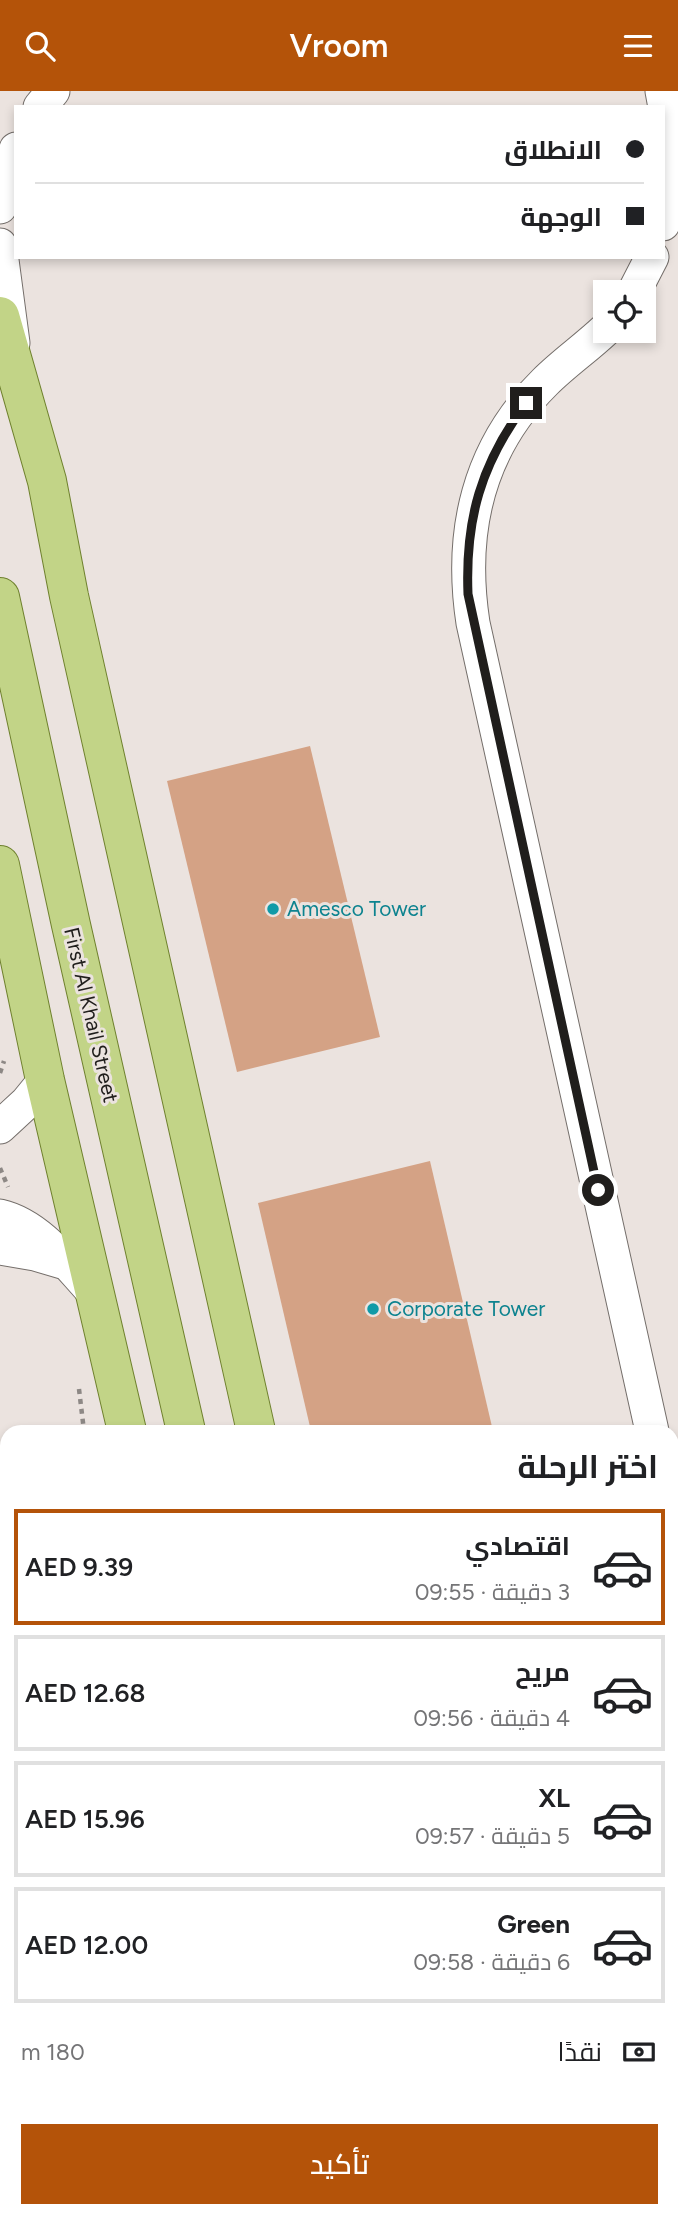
<!DOCTYPE html>
<html lang="ar">
<meta charset="utf-8">
<style>
:root{--surface:#fff;--page:#f2f2f2;--text:#202124;--muted:#757577;--line:#e0e0e0;--accent:#b45309}
body{margin:0;font-family:Figtree,Cairo,sans-serif;background:var(--page);color:var(--text);direction:rtl;height:100vh;display:flex;flex-direction:column;font-size:26px;white-space:nowrap}
*{box-sizing:border-box;margin:0}
p{font-size:23px;color:var(--muted)}
.icon{flex:none;width:38px;height:38px;fill:none;stroke:currentColor;stroke-width:2;stroke-linecap:round;stroke-linejoin:round}
.map{position:relative;flex:1;overflow:hidden;direction:ltr}
.sheet{position:absolute;left:0px;top:1334px;width:679px;height:793px;display:flex;flex-direction:column;background:var(--surface);border-radius:21px 21px 0 0;box-shadow:0 4px 10px #0003;direction:rtl}
.sheet>*{flex:none}
.hud{position:absolute;left:14px;top:14px;width:651px;height:154px;border-radius:0px;box-shadow:0 4px 10px #0003;direction:rtl;display:grid;align-content:center;height:154px;padding:0 21px;background:var(--surface)}
.buttons{position:absolute;left:593px;top:189px;display:grid;gap:14px}
.buttons a{display:grid;place-items:center;width:63px;height:63px;border-radius:0px;background:var(--surface);box-shadow:0 4px 10px #0003;font-size:35px}
.end{position:absolute;width:32px;height:32px;margin:-16px;border:9px solid #201e1c;background:#fff;box-shadow:0 0 0 4px #fff}
.from{border-radius:50%}
.hud b{display:flex;align-items:center;gap:24px;height:66px;font-size:26px}
.hud b+b{border-top:2px solid var(--line)}
.hud i{width:18px;height:18px;background:var(--text)}
ul{padding:0;list-style:none}
li{display:flex;align-items:center;gap:21px;height:116px;margin:0 14px 10px;padding:0 7px;border:4px solid var(--line);border-radius:0px}
li div{flex:1}
li b{display:block;font-size:26px}
li em{font-style:normal;font-weight:600}
li.on{border-color:var(--accent)}
li>.icon{width:63px;height:63px;stroke-width:1.5}
h2{padding:0 21px;font-size:32px;line-height:84px}
.pay{display:flex;align-items:center;gap:18px;height:77px;padding:0 21px;font-size:26px}
.pay p{margin-inline-start:auto}
.action{display:flex;gap:14px;margin-top:auto;padding:14px 21px}
.action a{flex:1;height:80px;border-radius:0px;background:var(--accent);color:#fff;font-size:28px;font-weight:600;line-height:80px;text-align:center}
header{display:flex;justify-content:space-between;align-items:center;height:91px;padding:0 21px;background:var(--accent);color:#fff;font-size:32px;font-weight:600}
.map>svg:first-child{display:block}
.building{fill:#d4a285}
.lines{fill:none;stroke-linecap:round;stroke-linejoin:round}
.minor-casing{stroke:#746e6a;stroke-width:35}
.major-casing{stroke:#6f812e;stroke-width:40}
.path{stroke:#8d8885;stroke-width:4.5;stroke-dasharray:5 5;stroke-linecap:butt}
.minor{stroke:#fff;stroke-width:33}
.major{stroke:#c2d487;stroke-width:38}
.route{stroke:#201e1c;stroke-width:9}
.culture-dot{fill:#0f9aa8;stroke:#ebe3df;stroke-width:2.5}
.labels{text-anchor:middle;stroke-width:6;stroke-linejoin:round;paint-order:stroke}
.culture-label{font-size:21px;fill:#0d838f;stroke:#ebe3df;text-anchor:start}
.street-label{font-size:21px;fill:#201e1c;stroke:#ebe3df}
</style>
<header><svg class="icon" aria-label="menu" viewBox="0 0 24 24"><path d="M4 6h16M4 12h16M4 18h16"/></svg>Vroom<svg class="icon" aria-label="search" viewBox="0 0 24 24"><circle cx="10" cy="10" r="6"/><path d="M15 15l6 6"/></svg></header>
<div class="map">
<svg width="678" height="2125" viewBox="0 0 678 2125">
<rect width="100%" height="100%" fill="#ebe3df"/>
<g class="building">
<polygon points="310,655 380,946 237,981 167,690"/>
<polygon points="430,1070 493,1340 311,1340 258,1112"/>
</g>
<g class="lines">
<g class="minor-casing">
<g id="minor">
<path d="M662,0C671,45 675,88 663,133"/>
<polyline points="40,16 53,0"/>
<polyline points="0,116 2,98 16,58"/>
<polyline points="0,154 13,252"/>
<polyline points="634,201 652,166"/>
<path d="M606,238C586,257 564,272 545,291C478,357 459,441 473,532L652,1340"/>
<polyline points="0,1036 27,1011 45,989"/>
<path d="M0,1125C39,1134 68,1174 94,1202"/>
<polyline points="0,1157 35,1163 62,1171"/>
<polyline points="672,1432 678,1459"/>
<polyline points="0,1717 7,1716"/>
<polyline points="0,1751 7,1750"/>
<polyline points="0,1783 7,1781"/>
<polyline points="0,1820 7,1818"/>
<polyline points="125,2119 126,2125"/>
<polyline points="252,2119 254,2125"/>
<polyline points="3,2125 10,2119"/>
</g>
</g>
<g class="major-casing">
<g id="major">
<polyline points="0,225 47,390 69,505 256,1340"/>
<polyline points="0,506 71,834 186,1340"/>
<polyline points="0,774 45,989 127,1340"/>
<polyline points="672,2084 678,2086"/>
<polyline points="308,2119 310,2125"/>
<polyline points="582,2119 594,2125"/>
</g>
</g>
<g class="path">
<polyline points="0,982 4,970"/>
<polyline points="0,1077 8,1096"/>
<polyline points="79,1298 84,1340"/>
<polyline points="0,1443 7,1469"/>
</g>
<use href="#minor" class="minor"/>
<use href="#major" class="major"/>
</g>
<g class="lines">
<path class="route" d="M526,312C481,373 465,428 468,503L598,1099"/>
</g>
<g class="culture-dot">
<circle cx="273" cy="818" r="7"/>
<circle cx="373" cy="1218" r="7"/>
</g>
<g class="labels">
<g class="culture-label">
<text x="287" y="825">Amesco Tower</text>
<text x="387" y="1225">Corporate Tower</text>
</g>
<g class="street-label">
<text transform="translate(91 924) rotate(77)" y="7">First Al Khail Street</text>
</g>
</g>
</svg>
<div class="buttons">
<a><svg class="icon" aria-label="locate" viewBox="0 0 24 24"><circle cx="12" cy="12" r="6"/><path d="M12 2v4M12 18v4M2 12h4M18 12h4"/></svg></a>
</div>
<i class="end from" style="left:598px;top:1099px"></i>
<i class="end" style="left:526px;top:312px"></i>
<div class="hud">
<b><i class="from"></i>الانطلاق</b>
<b><i></i>الوجهة</b>
</div>
<section class="sheet">
<h2>اختر الرحلة</h2>
<ul>
<li class="on"><svg class="icon" aria-label="car" viewBox="0 0 24 24"><path d="M5 17H2v-5l4-1 3-4h7l3 4 3 1v5h-3M9 17h6M6 11h13"/><circle cx="7" cy="17" r="2"/><circle cx="17" cy="17" r="2"/></svg><div><b>اقتصادي</b><p>3 دقيقة · 09:55</p></div><em>AED 9.39</em></li>
<li><svg class="icon" aria-label="car" viewBox="0 0 24 24"><path d="M5 17H2v-5l4-1 3-4h7l3 4 3 1v5h-3M9 17h6M6 11h13"/><circle cx="7" cy="17" r="2"/><circle cx="17" cy="17" r="2"/></svg><div><b>مريح</b><p>4 دقيقة · 09:56</p></div><em>AED 12.68</em></li>
<li><svg class="icon" aria-label="car" viewBox="0 0 24 24"><path d="M5 17H2v-5l4-1 3-4h7l3 4 3 1v5h-3M9 17h6M6 11h13"/><circle cx="7" cy="17" r="2"/><circle cx="17" cy="17" r="2"/></svg><div><b>XL</b><p>5 دقيقة · 09:57</p></div><em>AED 15.96</em></li>
<li><svg class="icon" aria-label="car" viewBox="0 0 24 24"><path d="M5 17H2v-5l4-1 3-4h7l3 4 3 1v5h-3M9 17h6M6 11h13"/><circle cx="7" cy="17" r="2"/><circle cx="17" cy="17" r="2"/></svg><div><b>Green</b><p>6 دقيقة · 09:58</p></div><em>AED 12.00</em></li>
</ul>
<div class="pay"><svg class="icon" aria-label="cash" viewBox="0 0 24 24"><path d="M3 7h18v10H3z"/><circle cx="12" cy="12" r="2"/></svg>نقدًا<p>180 m</p></div>
<div class="action"><a>تأكيد</a></div>
</section>
</div>
